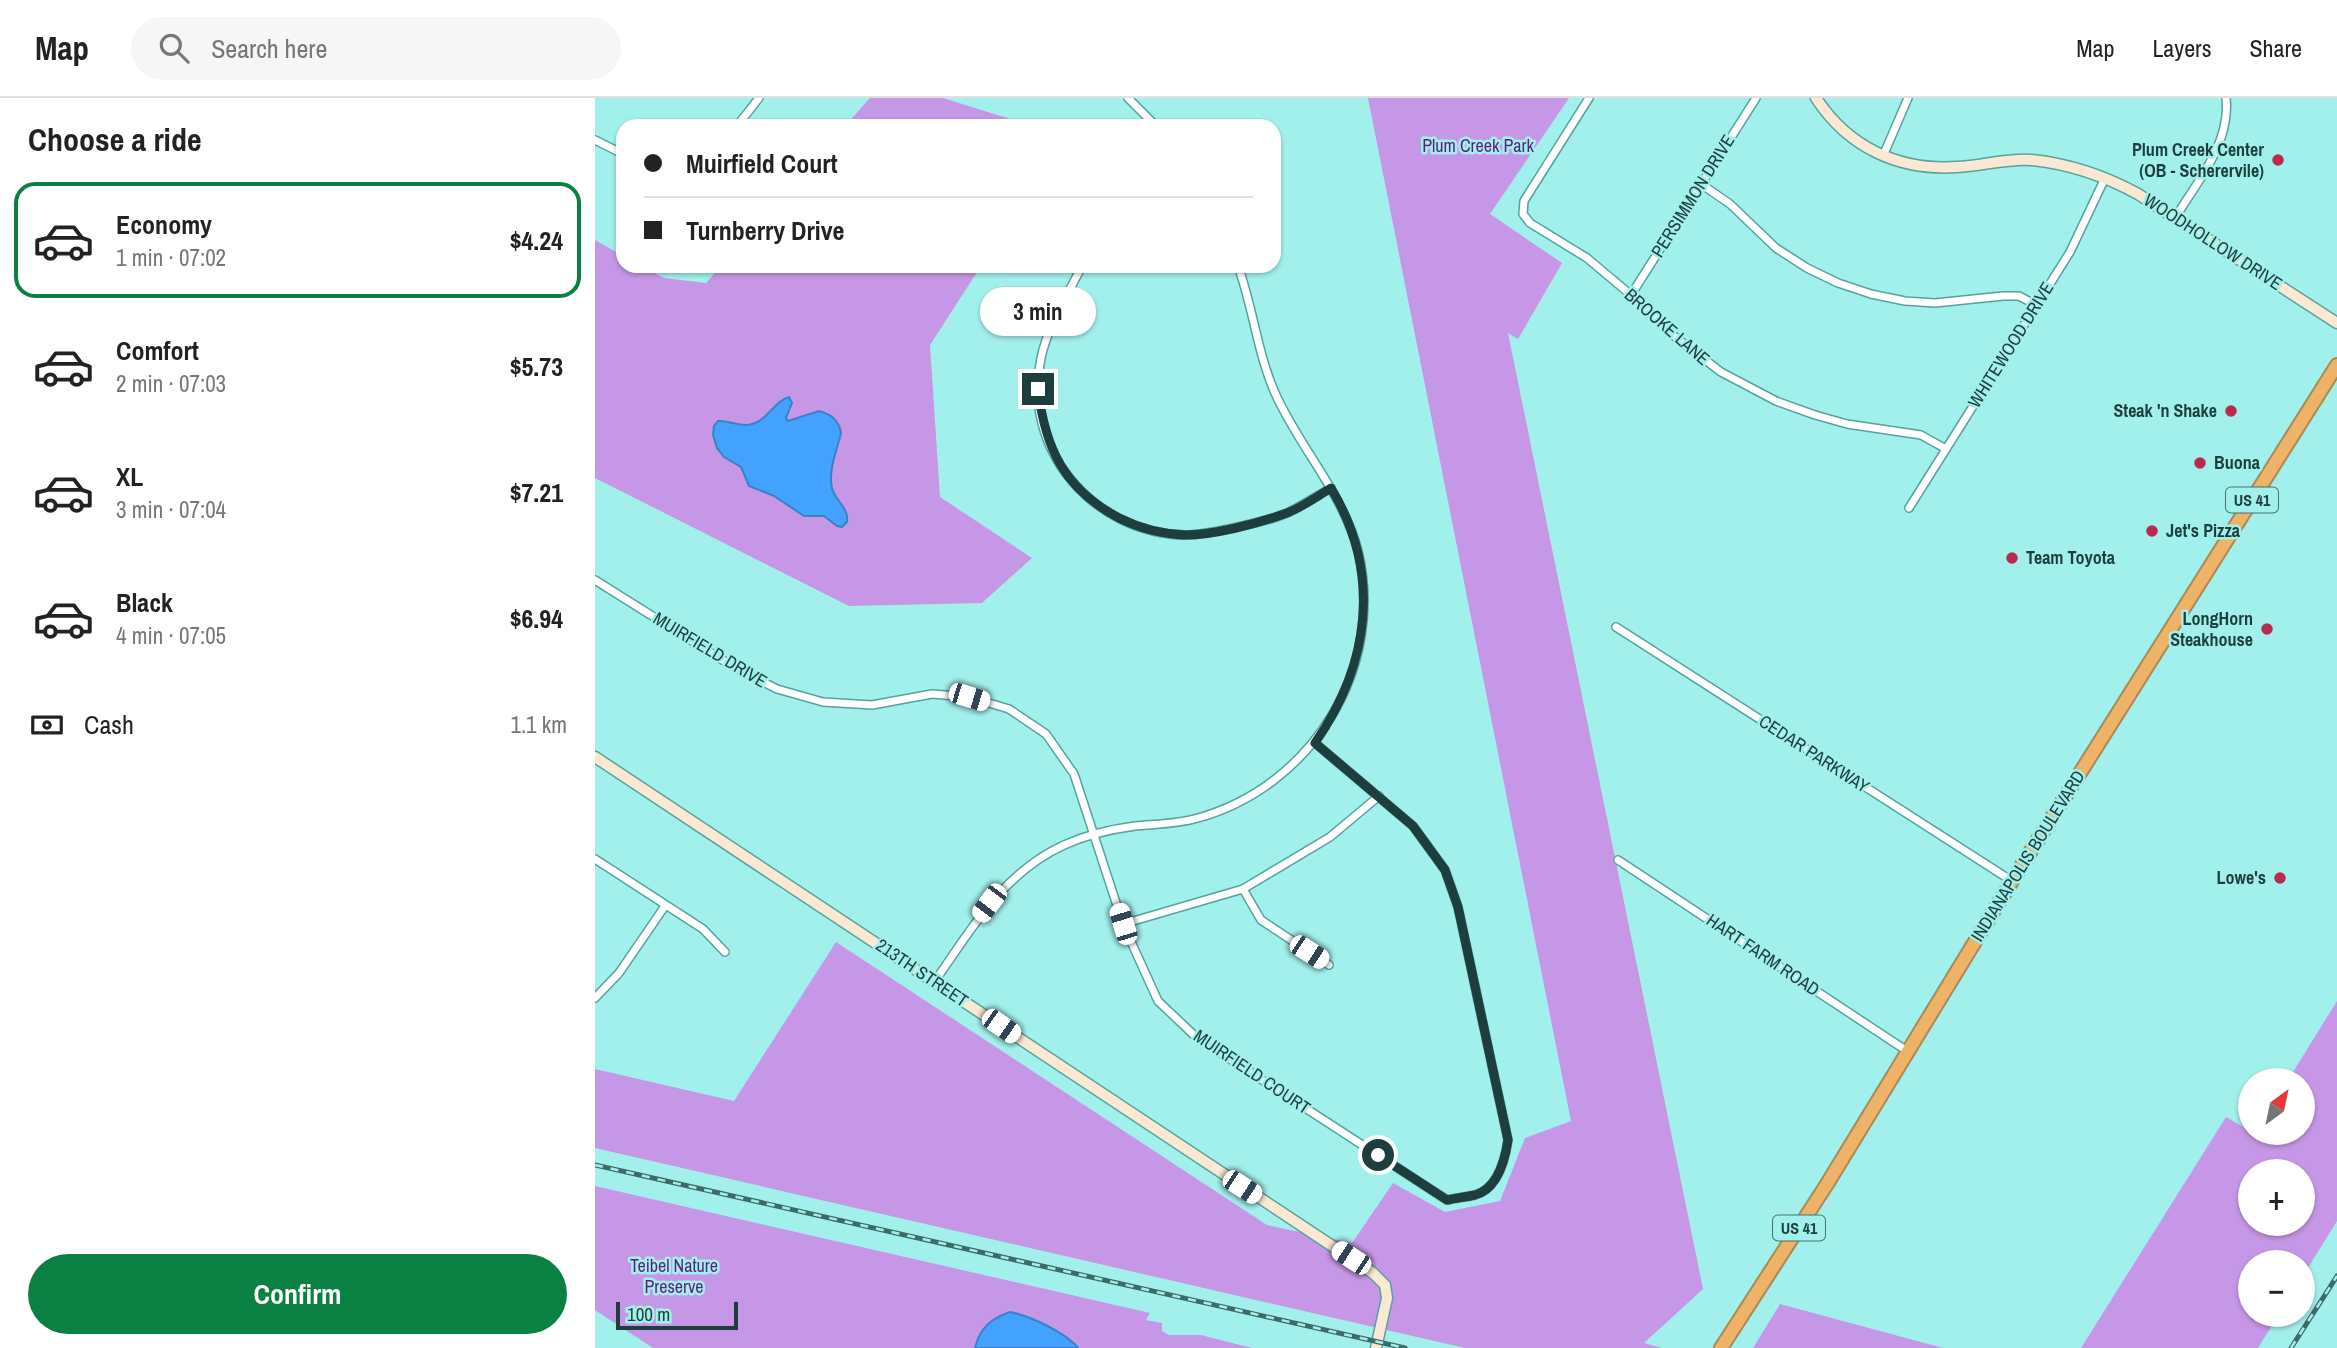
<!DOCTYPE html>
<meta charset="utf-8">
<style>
:root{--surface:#fff;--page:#f6f6f6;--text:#222;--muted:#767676;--line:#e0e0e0;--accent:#0b8043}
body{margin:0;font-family:"Archivo Narrow",sans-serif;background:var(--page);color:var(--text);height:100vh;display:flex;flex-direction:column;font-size:26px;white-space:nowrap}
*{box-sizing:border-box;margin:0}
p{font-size:23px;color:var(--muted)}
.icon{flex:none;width:38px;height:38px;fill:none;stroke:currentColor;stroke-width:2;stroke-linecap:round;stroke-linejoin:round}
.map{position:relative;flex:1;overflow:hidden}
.sheet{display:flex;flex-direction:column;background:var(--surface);width:595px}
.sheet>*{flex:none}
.guide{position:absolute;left:21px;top:21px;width:665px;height:154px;border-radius:21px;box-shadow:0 2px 5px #0004;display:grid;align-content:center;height:154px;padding:0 28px;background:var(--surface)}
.needle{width:46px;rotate:33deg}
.tools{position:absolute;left:1643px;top:970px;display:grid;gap:14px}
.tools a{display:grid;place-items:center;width:77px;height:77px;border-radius:50%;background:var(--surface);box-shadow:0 2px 5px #0004;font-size:35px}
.scale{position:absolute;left:21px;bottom:18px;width:122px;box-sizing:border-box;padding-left:7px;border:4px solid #1d3e3c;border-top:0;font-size:19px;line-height:24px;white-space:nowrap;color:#1d3e3c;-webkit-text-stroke:5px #a2f0ec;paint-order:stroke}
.end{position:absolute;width:32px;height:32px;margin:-16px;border:9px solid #1d3e3c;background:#fff;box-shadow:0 0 0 4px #fff}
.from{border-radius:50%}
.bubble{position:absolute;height:49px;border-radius:24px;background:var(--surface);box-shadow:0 2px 5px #0004;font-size:23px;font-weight:800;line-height:49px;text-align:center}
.car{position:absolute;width:21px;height:42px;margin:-21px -10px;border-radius:9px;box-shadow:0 0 5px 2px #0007;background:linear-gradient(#fff 24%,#345 0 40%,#fff 0 76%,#345 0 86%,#fff 0)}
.guide b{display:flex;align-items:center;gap:24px;height:66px;font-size:26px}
.guide b+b{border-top:2px solid var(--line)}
.guide i{width:18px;height:18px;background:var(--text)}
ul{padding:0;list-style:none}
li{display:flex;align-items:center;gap:21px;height:116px;margin:0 14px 10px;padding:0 14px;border:4px solid transparent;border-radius:21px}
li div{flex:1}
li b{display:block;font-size:26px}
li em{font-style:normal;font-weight:800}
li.current{border-color:var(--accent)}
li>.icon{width:63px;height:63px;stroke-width:1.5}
h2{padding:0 28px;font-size:32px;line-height:84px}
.pay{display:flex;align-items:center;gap:18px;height:77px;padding:0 28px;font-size:26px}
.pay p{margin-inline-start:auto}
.button{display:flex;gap:14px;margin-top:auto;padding:14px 28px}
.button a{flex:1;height:80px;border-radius:42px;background:var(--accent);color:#fff;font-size:28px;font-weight:800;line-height:80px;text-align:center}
header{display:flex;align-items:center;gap:42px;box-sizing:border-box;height:98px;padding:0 35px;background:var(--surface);border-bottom:2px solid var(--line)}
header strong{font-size:33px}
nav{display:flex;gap:38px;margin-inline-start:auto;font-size:24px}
.search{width:490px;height:63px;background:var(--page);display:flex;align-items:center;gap:18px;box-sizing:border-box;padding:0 24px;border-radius:38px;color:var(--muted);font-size:26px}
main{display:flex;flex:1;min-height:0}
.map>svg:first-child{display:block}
.green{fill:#c797e7;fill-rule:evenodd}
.water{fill:#43a1ff;stroke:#3883c4;stroke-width:2}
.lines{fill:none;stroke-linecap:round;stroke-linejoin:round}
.street-casing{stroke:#55a29f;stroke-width:10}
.secondary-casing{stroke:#55a29f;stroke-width:13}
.highway-casing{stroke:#a68a59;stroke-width:16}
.street{stroke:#fff;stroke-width:7}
.secondary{stroke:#fae8d2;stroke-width:10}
.highway{stroke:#efb368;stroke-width:12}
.rail-casing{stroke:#3e6a68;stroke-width:5}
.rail{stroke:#a2f0ec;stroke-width:2.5;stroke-dasharray:8;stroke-linecap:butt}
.route{stroke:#1d3e3c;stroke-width:9}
.poi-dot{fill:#ba2a50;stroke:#a2f0ec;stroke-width:2.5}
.labels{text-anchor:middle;stroke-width:5;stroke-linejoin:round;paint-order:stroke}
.shield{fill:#a2f0ec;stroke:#457371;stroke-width:2}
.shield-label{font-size:16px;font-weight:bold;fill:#1d3e3c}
.park-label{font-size:18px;fill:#5c1d7c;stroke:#a2f0ec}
.poi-label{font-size:18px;font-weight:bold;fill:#1d3e3c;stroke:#a2f0ec;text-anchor:end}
.street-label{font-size:18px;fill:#1d3e3c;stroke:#a2f0ec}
</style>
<header>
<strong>Map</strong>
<div class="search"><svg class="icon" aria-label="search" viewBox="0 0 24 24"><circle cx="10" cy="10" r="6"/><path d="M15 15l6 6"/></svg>Search here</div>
<nav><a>Map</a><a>Layers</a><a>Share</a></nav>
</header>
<main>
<section class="sheet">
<h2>Choose a ride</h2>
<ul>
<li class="current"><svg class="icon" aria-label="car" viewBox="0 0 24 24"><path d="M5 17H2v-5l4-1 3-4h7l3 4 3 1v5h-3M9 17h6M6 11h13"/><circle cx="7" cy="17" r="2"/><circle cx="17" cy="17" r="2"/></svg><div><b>Economy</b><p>1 min · 07:02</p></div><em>$4.24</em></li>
<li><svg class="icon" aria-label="car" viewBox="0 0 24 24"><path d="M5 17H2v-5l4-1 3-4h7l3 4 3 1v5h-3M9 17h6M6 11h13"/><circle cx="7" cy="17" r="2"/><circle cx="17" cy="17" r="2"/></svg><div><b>Comfort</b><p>2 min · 07:03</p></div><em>$5.73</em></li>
<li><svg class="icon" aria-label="car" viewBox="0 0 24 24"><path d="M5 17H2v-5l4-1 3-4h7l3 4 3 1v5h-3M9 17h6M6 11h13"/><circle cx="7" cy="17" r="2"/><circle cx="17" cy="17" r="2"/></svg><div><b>XL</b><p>3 min · 07:04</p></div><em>$7.21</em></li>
<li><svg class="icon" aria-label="car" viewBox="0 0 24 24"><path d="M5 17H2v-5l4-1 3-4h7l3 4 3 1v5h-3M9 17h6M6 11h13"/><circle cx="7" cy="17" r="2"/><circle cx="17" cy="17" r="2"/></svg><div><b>Black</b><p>4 min · 07:05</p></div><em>$6.94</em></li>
</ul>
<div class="pay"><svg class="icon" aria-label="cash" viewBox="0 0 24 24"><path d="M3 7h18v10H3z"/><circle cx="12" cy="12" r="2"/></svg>Cash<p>1.1 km</p></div>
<div class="button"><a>Confirm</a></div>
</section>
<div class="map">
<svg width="1742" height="1250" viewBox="0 0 1742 1250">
<rect width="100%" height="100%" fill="#a2f0ec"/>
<g class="green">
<polygon points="275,0 348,0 437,28 250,28"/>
<polygon points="773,0 974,0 895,116 967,165 923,241 913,235 1108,1191 1049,1245 1067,1250 870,1250 0,1050 0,971 139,1003 241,844 672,1127 757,1145 798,1085 850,1114 905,1103 930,1040 976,1023"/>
<polygon points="0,142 28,158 28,168 47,168 69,180 111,185 126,168 386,168 335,247 345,399 437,460 387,505 254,508 0,380"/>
<path d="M1742,903V1123L1708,1178V1164H1656V1216H1684L1663,1250H1486L1631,1019L1659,1035L1708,1034V982H1693ZM1656,1073H1708V1125H1656Z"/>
<polygon points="0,1088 555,1215 551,1222 567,1225 567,1233 574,1237 606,1237 657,1250 58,1250 0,1212"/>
<polygon points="1185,1206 1348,1250 1158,1250"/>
</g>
<g class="water">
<path d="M194,299L197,305L191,320L193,323L224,313C236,316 244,322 246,335C242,352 233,372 237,390C240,403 254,409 252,424L247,429L242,428L229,418H209L179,398L154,388L146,369L129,359L122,350L118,337L119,328L123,323C134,322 147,330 157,326C173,322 179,303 194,299Z"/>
<path d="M415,1214C435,1218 470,1234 483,1250H380C385,1230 395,1221 415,1214Z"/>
</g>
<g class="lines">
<g class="street-casing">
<g id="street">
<polyline points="533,0 561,28"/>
<polyline points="994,0 929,103 928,116 935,125 992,160 1036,197 1079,238 1126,274 1181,303 1220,317 1252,326 1326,337 1351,351"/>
<polyline points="142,28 164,0"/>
<polyline points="0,42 28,56"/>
<polyline points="1288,58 1313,0"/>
<polyline points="1106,86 1135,106 1181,150 1212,170 1243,185 1276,196 1310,203 1340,205 1408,198 1424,198 1441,207"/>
<path d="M1580,120C1602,84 1636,45 1631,0"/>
<path d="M487,168C472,198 453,227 446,260C426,352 499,435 590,437C611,437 676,423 694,414C708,407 722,398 736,390"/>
<polyline points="1036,197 1161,0"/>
<polyline points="1314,410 1475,154 1510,80"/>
<path d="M0,482L137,568L182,591L228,604L277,607L337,596L374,599L414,611L451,636L479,676L528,826L563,903L601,939L852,1102C861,1100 871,1099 880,1097C902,1091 910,1062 913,1042L863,809L850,772L818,728L720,645"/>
<polyline points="1021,529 1417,783"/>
<polyline points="0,761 108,831 130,854"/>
<polyline points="1023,762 1312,953"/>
<polyline points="648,791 666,822 734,867"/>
<polyline points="528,826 648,791 735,739 784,698"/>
<path d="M340,883C377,830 408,775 469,747C491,737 517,731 540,728C561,726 583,726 603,720C717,688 791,570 763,453C748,395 704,349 680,295C662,254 658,209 643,168"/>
<polyline points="0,900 24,875 70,808"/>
</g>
</g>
<g class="secondary-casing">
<g id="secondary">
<path d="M1221,0C1253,49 1303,73 1362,69C1387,68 1412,60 1437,62C1475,66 1510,78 1543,96L1742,225"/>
<path d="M0,659C260,830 518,1004 778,1175L790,1187L792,1200L781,1250"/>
</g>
</g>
<g class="highway-casing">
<polyline id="highway" points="1126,1250 1232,1086 1417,783 1742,267"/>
</g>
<use href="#street" class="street"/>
<use href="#secondary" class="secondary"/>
<use href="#highway" class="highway"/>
<g class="rail-casing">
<g id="rail">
<polyline points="0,1067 810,1250"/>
<polyline points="1696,1250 1742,1178"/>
</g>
</g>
<use href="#rail" class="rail"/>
</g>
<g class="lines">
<path class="route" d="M443,291C450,350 469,391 524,420C544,430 566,436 590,437C619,437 661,426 689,416C705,411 721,399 736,390C787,475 775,566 720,645L818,728L850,772L863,809L913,1042C910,1062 902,1091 880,1097C871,1099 861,1100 852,1102L783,1057"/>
</g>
<g class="poi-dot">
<circle cx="1683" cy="62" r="7"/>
<circle cx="1636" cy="313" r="7"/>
<circle cx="1605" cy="365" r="7"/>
<circle cx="1557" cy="433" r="7"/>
<circle cx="1417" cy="460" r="7"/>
<circle cx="1672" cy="531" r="7"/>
<circle cx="1685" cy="780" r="7"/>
</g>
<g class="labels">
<g class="shield">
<rect x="1631" y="389.5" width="52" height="25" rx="5"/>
<rect x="1178" y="1117.5" width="52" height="25" rx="5"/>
</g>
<g class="shield-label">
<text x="1657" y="408">US 41</text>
<text x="1204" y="1136">US 41</text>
</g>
<g class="park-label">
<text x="883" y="54">Plum Creek Park</text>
<text x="79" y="1174">Teibel Nature<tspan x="79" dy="21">Preserve</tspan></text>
</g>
<g class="poi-label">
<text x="1669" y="58">Plum Creek Center<tspan x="1669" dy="21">(OB - Scherervile)</tspan></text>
<text x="1622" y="319">Steak 'n Shake</text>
<text x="1619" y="371" text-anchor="start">Buona</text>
<text x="1571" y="439" text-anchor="start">Jet's Pizza</text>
<text x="1431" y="466" text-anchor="start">Team Toyota</text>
<text x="1658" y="527">LongHorn<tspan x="1658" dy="21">Steakhouse</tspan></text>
<text x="1671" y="786">Lowe's</text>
</g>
<g class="street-label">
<text transform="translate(1098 98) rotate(-58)" y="6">PERSIMMON DRIVE</text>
<text transform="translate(1618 144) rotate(33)" y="6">WOODHOLLOW DRIVE</text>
<text transform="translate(1072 229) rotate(41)" y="6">BROOKE LANE</text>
<text transform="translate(1416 247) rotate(-58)" y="6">WHITEWOOD DRIVE</text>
<text transform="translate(115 552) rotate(31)" y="6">MUIRFIELD DRIVE</text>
<text transform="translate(1219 656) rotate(33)" y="6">CEDAR PARKWAY</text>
<text transform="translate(1433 758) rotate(-58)" y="6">INDIANAPOLIS BOULEVARD</text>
<text transform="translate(1168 857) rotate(34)" y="6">HART FARM ROAD</text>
<text transform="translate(327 875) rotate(34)" y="6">213TH STREET</text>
<text transform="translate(657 974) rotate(34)" y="6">MUIRFIELD COURT</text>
</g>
</g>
</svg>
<div class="tools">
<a><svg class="needle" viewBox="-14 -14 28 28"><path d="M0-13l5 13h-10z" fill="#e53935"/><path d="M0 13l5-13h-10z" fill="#767676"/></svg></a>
<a>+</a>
<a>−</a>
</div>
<div class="scale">100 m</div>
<i class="end from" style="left:783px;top:1057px"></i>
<i class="end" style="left:443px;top:291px"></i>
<div class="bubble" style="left:385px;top:189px;width:116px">3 min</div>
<i class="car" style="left:374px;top:599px;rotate:107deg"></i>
<i class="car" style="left:394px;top:805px;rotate:217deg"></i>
<i class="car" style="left:528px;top:826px;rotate:343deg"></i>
<i class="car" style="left:714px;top:854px;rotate:123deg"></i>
<i class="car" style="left:406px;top:928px;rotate:125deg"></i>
<i class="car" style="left:647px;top:1089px;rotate:123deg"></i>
<i class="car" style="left:756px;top:1160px;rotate:303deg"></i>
<div class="guide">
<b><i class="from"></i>Muirfield Court</b>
<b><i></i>Turnberry Drive</b>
</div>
</div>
</main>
